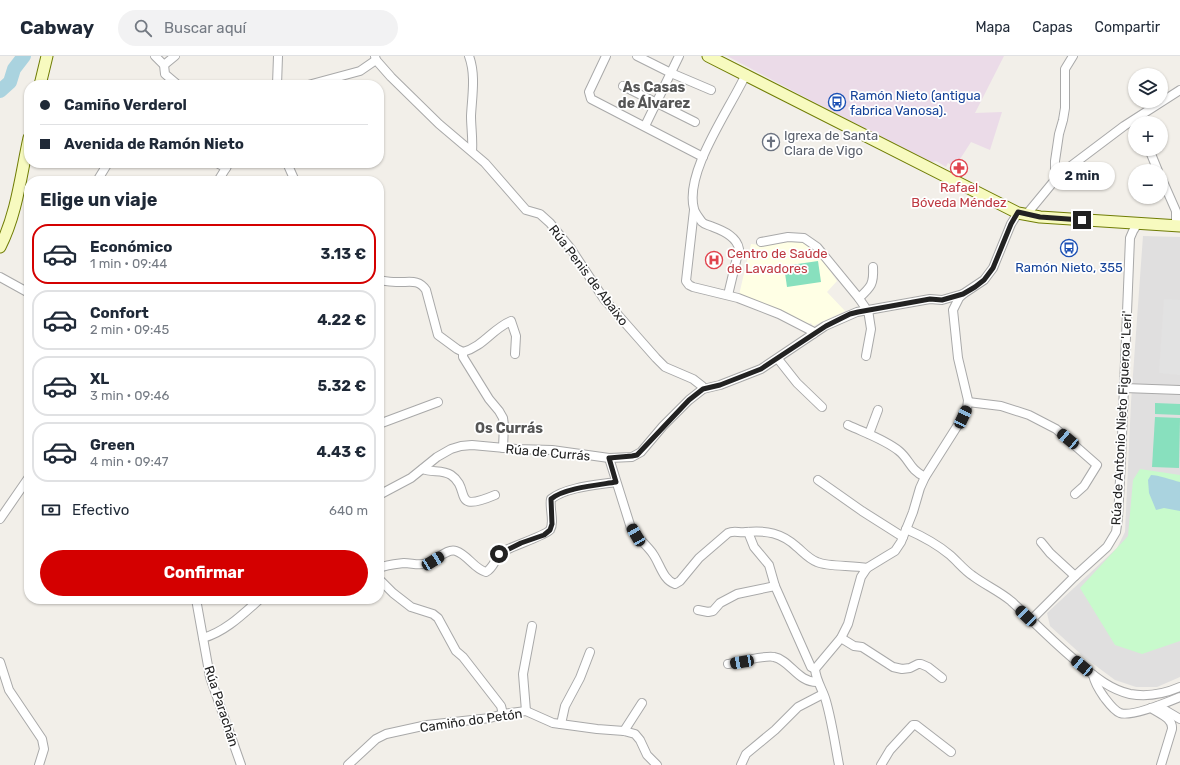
<!DOCTYPE html>
<html lang="es">
<meta charset="utf-8">
<style>
:root{--surface:#fff;--page:#f2f2f3;--text:#1f2937;--muted:#747a83;--line:#e0e1e3;--accent:#d40000}
body{margin:0;font-family:Rubik,sans-serif;background:var(--page);color:var(--text);height:100vh;display:flex;flex-direction:column;font-size:15px;white-space:nowrap}
*{box-sizing:border-box;margin:0}
p{font-size:13px;color:var(--muted)}
.icon{flex:none;width:22px;height:22px;fill:none;stroke:currentColor;stroke-width:2;stroke-linecap:round;stroke-linejoin:round}
.map{position:relative;flex:1;overflow:hidden}
.panel{position:absolute;left:24px;top:120px;width:360px;height:428px;display:flex;flex-direction:column;background:var(--surface);border-radius:16px;box-shadow:0 1px 3px #0004}
.panel>*{flex:none}
.guide{position:absolute;left:24px;top:24px;width:360px;height:88px;border-radius:16px;box-shadow:0 1px 3px #0004;display:grid;align-content:center;height:88px;padding:0 16px;background:var(--surface)}
.buttons{position:absolute;left:1128px;top:12px;display:grid;gap:8px}
.buttons a{display:grid;place-items:center;width:40px;height:40px;border-radius:50%;background:var(--surface);box-shadow:0 1px 3px #0004;font-size:20px}
.end{position:absolute;width:18px;height:18px;margin:-9px;border:5px solid #222;background:#fff;box-shadow:0 0 0 2px #fff}
.from{border-radius:50%}
.bubble{position:absolute;height:28px;border-radius:14px;background:var(--surface);box-shadow:0 1px 3px #0004;font-size:13px;font-weight:700;line-height:28px;text-align:center}
.car{position:absolute;width:12px;height:24px;margin:-12px -6px;border-radius:5px;box-shadow:0 0 3px 1px #0007;background:linear-gradient(#222 24%,#8ab4d8 0 40%,#222 0 76%,#8ab4d8 0 86%,#222 0)}
.guide b{display:flex;align-items:center;gap:14px;height:38px;font-size:15px}
.guide b+b{border-top:1px solid var(--line)}
.guide i{width:10px;height:10px;background:var(--text)}
ul{padding:0;list-style:none}
li{display:flex;align-items:center;gap:12px;height:60px;margin:0 8px 6px;padding:0 8px;border:2px solid var(--line);border-radius:16px}
li div{flex:1}
li b{display:block;font-size:15px}
li em{font-style:normal;font-weight:700}
li.active{border-color:var(--accent)}
li>.icon{width:36px;height:36px;stroke-width:1.5}
h2{padding:0 16px;font-size:18px;line-height:48px}
.pay{display:flex;align-items:center;gap:10px;height:44px;padding:0 16px;font-size:15px}
.pay p{margin-inline-start:auto}
.cta{display:flex;gap:8px;margin-top:auto;padding:8px 16px}
.cta a{flex:1;height:46px;border-radius:24px;background:var(--accent);color:#fff;font-size:16px;font-weight:700;line-height:46px;text-align:center}
header{display:flex;align-items:center;gap:24px;box-sizing:border-box;height:56px;padding:0 20px;background:var(--surface);border-bottom:1px solid var(--line)}
header strong{font-size:19px}
nav{display:flex;gap:22px;margin-inline-start:auto;font-size:14px}
.search{width:280px;height:36px;background:var(--page);display:flex;align-items:center;gap:10px;box-sizing:border-box;padding:0 14px;border-radius:22px;color:var(--muted);font-size:15px}
.map>svg:first-child{display:block}
.residential{fill:#e0dfdf}
.industrial{fill:#ebdbe8}
.education{fill:#ffffe5}
.park{fill:#c8facc}
.pitch{fill:#88e0be}
.parking{fill:#e2e2e2}
.water{fill:#aad3df}
.lines{fill:none;stroke-linecap:round;stroke-linejoin:round}
.river{stroke:#aad3df;stroke-width:14}
.minor-casing{stroke:#a9a9a9;stroke-width:10}
.secondary-casing{stroke:#707d05;stroke-width:13}
.minor{stroke:#fff;stroke-width:8}
.secondary{stroke:#f7fabf;stroke-width:11}
.route{stroke:#222;stroke-width:5}
.labels{text-anchor:middle;stroke-width:3.5;stroke-linejoin:round;paint-order:stroke}
.transit-label{font-size:13px;fill:#164399;stroke:#fff;text-anchor:start}
.worship-label{font-size:13px;fill:#5b616d;stroke:#fff;text-anchor:start}
.health-label{font-size:13px;fill:#be3a42;stroke:#fff}
.street-label{font-size:13px;fill:#222;stroke:#fff}
.neighbourhood-label{font-size:14px;font-weight:bold;fill:#555;stroke:#fff}
</style>
<header>
<strong>Cabway</strong>
<div class="search"><svg class="icon" aria-label="search" viewBox="0 0 24 24"><circle cx="10" cy="10" r="6"/><path d="M15 15l6 6"/></svg>Buscar aquí</div>
<nav><a>Mapa</a><a>Capas</a><a>Compartir</a></nav>
</header>
<div class="map">
<svg width="1180" height="709" viewBox="0 0 1180 709">
<rect width="100%" height="100%" fill="#f2efe9"/>
<polygon class="residential" points="1143,180 1180,181 1180,621 1157,631 1136,631 1115,624 1084,601 1050,570 1047,557 1117,492 1125,476 1131,346"/>
<polygon class="industrial" points="727,0 1004,0 975,57 1002,56 990,94 971,86 955,111 948,107 946,111 936,105 929,107"/>
<polygon class="education" points="794,183 802,184 815,194 837,225 827,236 845,255 813,270 811,267 808,268 739,239 751,188 760,189"/>
<polygon class="park" points="1140,413 1180,419 1180,585 1142,598 1115,589 1080,532 1128,480 1133,424"/>
<g class="pitch">
<polygon points="818,205 821,226 787,231 784,210"/>
<polygon points="1155,347 1180,348 1180,359 1155,358"/>
<polygon points="1155,361 1180,362 1179,412 1152,411"/>
</g>
<polygon class="parking" points="1164,243 1180,244 1180,319 1159,317"/>
<path class="water" d="M1151,419C1158,419 1172,424 1180,426V455L1164,452L1156,454L1149,437L1148,424Z"/>
<g class="lines">
<polyline class="river" points="0,35 10,26 14,13 24,0"/>
<g class="minor-casing">
<g id="minor">
<polyline points="155,0 164,9 165,18 178,29"/>
<polyline points="375,0 376,4 391,21 439,68 485,107 526,154 540,158 550,167 571,193 604,243 656,302 665,311 693,323 702,330 703,333"/>
<path d="M469,0C476,19 472,40 471,60C471,71 473,83 472,95"/>
<polyline points="606,0 589,36 591,43 703,101"/>
<polyline points="637,0 671,17 711,34"/>
<polyline points="164,9 175,0"/>
<polyline points="277,29 278,0"/>
<polyline points="308,29 360,15 376,4"/>
<polyline points="623,30 695,66"/>
<polyline points="645,70 679,0"/>
<polyline points="1149,93 1158,115"/>
<polyline points="217,107 226,112"/>
<polyline points="287,107 295,125"/>
<polyline points="1059,119 1055,116 1055,105 1059,78 1063,64 1065,52 1065,13 1073,0"/>
<polyline points="1161,121 1176,155 1176,169"/>
<polyline points="97,125 108,107"/>
<polyline points="218,125 229,107"/>
<polyline points="694,154 686,225 689,229 693,231 738,242 779,258 812,275 813,278"/>
<polyline points="1026,159 1059,119 1124,70 1180,34"/>
<polyline points="761,186 788,181 804,182 817,191 858,241 865,251 866,255"/>
<polyline points="0,221 29,237"/>
<path d="M379,224C385,225 390,226 396,226C408,227 418,222 426,234L438,279L457,293L463,296V301L489,343L499,355L503,362L504,369L503,392"/>
<path d="M728,239L739,193C737,181 724,175 713,171C709,169 705,169 702,166C699,162 695,157 694,153C684,116 730,53 746,18"/>
<path d="M859,242C871,231 874,228 873,211"/>
<path d="M463,296C484,290 492,273 511,265L516,280L515,298"/>
<polyline points="866,300 871,273 868,254"/>
<polyline points="778,303 797,327 822,351"/>
<polyline points="1124,332 1180,334"/>
<polyline points="968,346 1001,350 1029,359 1056,373 1097,409 1084,430 1075,438"/>
<polyline points="379,368 438,346"/>
<path d="M848,369C865,377 884,383 899,395C910,404 909,413 925,421"/>
<polyline points="869,378 878,354"/>
<path d="M609,402L631,472C637,482 647,489 653,498C660,508 663,524 675,528L680,525L699,502L728,477C734,474 739,477 746,476C766,474 782,477 797,491C804,497 809,503 817,506C828,511 853,509 867,512"/>
<path d="M423,413C432,417 442,413 451,419C472,433 450,458 495,439"/>
<polyline points="818,424 862,455 903,481"/>
<polyline points="379,439 411,422 437,401 451,393 461,390 472,389 516,393 552,394 609,402 632,401 641,396 663,370 689,344 703,333 720,329 761,313 825,270 850,259 857,256 930,243 942,244 963,238"/>
<polyline points="0,463 29,421"/>
<path d="M906,473C922,480 937,488 950,499C958,506 964,514 973,520C985,529 999,535 1011,545C1033,565 1053,586 1076,605C1092,618 1108,633 1130,638C1147,641 1164,638 1180,631"/>
<polyline points="748,476 754,491 769,509 775,530 811,611 815,613"/>
<polyline points="1041,486 1050,497 1075,520"/>
<path d="M379,512C386,509 396,508 404,507C412,507 420,510 428,507C437,504 447,492 456,495C468,499 474,513 486,516C495,511 495,500 504,495C513,490 546,479 550,474C555,466 549,452 551,443C566,431 597,429 616,426"/>
<polyline points="379,523 393,537 411,551 433,558 438,562 456,595 463,601 501,650 503,658"/>
<polyline points="196,543 210,621 241,709"/>
<polyline points="698,554 708,556 713,555 720,547 737,538 775,530"/>
<polyline points="1031,564 1075,520 1107,491 1116,476 1118,462 1121,405 1130,182 1133,175 1138,167"/>
<path d="M203,582C225,576 243,558 260,543"/>
<polyline points="841,582 854,590 862,591 893,611 902,613 910,612 918,608 921,608 928,611 942,622"/>
<polyline points="0,606 9,634 42,683 44,693 39,709"/>
<path d="M728,608C737,606 766,599 774,601C790,604 798,627 818,626"/>
<path d="M1093,619C1095,628 1099,634 1104,641C1108,646 1113,654 1120,657C1131,661 1168,646 1180,641"/>
<polyline points="1158,650 1180,663"/>
<path d="M1151,652C1160,658 1173,662 1172,673L1161,709"/>
<polyline points="526,655 523,618 532,570"/>
<polyline points="561,668 565,650 580,622 590,596"/>
<polyline points="624,675 642,647"/>
<polyline points="348,709 376,683 386,678 427,669 490,662 503,658 526,655 553,667 597,673 624,675 635,678 640,684 647,699 657,709"/>
<polyline points="741,709 746,698 775,674 798,651 823,638"/>
<path d="M839,709C835,688 832,666 826,645C823,634 816,625 815,613L841,582L848,568L861,521L867,512L885,501L895,495L901,486L913,456L920,432L925,421L963,361L967,353L968,344L958,302L953,254L959,242L963,238L984,224L993,212L1011,168L1018,157"/>
<polyline points="881,709 890,694 913,669 916,669 951,696"/>
</g>
</g>
<g class="secondary-casing">
<g id="secondary">
<polyline points="708,0 1018,157 1040,161 1180,170"/>
<polyline points="40,29 47,0"/>
<path d="M0,191C17,158 21,118 29,82"/>
</g>
</g>
<use href="#minor" class="minor"/>
<use href="#secondary" class="secondary"/>
</g>
<g class="lines">
<path class="route" d="M499,498L521,487L544,479L550,474L552,468L551,443C564,432 598,429 616,426L609,402L632,400L637,399L689,344L703,333L720,329L761,313L826,270L850,258L858,256L930,243L942,244L963,238L975,231L984,224L993,212L1011,168L1018,156L1040,161L1082,164"/>
</g>
<defs>
<g id="bus-ring" transform="scale(0.9)"><circle r="9.5" fill="#fff" stroke="#1a4fb4" stroke-width="1.5"/><path d="M-5-6H5V4H4V6H2V4H-2V6H-4V4H-5ZM-3.5-4V0h7V-4ZM-3.5 1.2v1.5H-2V1.2ZM2 1.2v1.5H3.5V1.2Z" fill="#1a4fb4"/></g>
<g id="church-ring" transform="scale(0.9)"><circle r="9.5" fill="#fff" stroke="#6b7280" stroke-width="1.5"/><path d="M-1.2-6h2.4v3.5h3.3v2.4h-3.3V6h-2.4V-.1h-3.3v-2.4h3.3Z" fill="#6b7280"/></g>
<g id="pharmacy-ring" transform="scale(0.9)"><circle r="9.5" fill="#fff" stroke="#e0444e" stroke-width="1.5"/><path d="M-2-6h4v4h4v4h-4v4h-4v-4h-4v-4h4Z" fill="#e0444e"/></g>
<g id="hospital-ring" transform="scale(0.9)"><circle r="9.5" fill="#fff" stroke="#e0444e" stroke-width="1.5"/><path d="M-5-5h3v3.5h4V-5h3V5h-3V1.5h-4V5h-3Z" fill="#e0444e"/></g>
</defs>
<g fill-rule="evenodd">
<use href="#bus-ring" x="837" y="46"/>
<use href="#church-ring" x="771" y="86"/>
<use href="#pharmacy-ring" x="959" y="112"/>
<use href="#bus-ring" x="1069" y="192"/>
<use href="#hospital-ring" x="714" y="204"/>
</g>
<g class="labels">
<g class="transit-label">
<text x="850" y="44">Ramón Nieto (antigua<tspan x="850" dy="15">fabrica Vanosa).</tspan></text>
<text x="1069" y="216" text-anchor="middle">Ramón Nieto, 355</text>
</g>
<g class="worship-label">
<text x="784" y="84">Igrexa de Santa<tspan x="784" dy="15">Clara de Vigo</tspan></text>
</g>
<g class="health-label">
<text x="959" y="136">Rafael<tspan x="959" dy="15">Bóveda Méndez</tspan></text>
<text x="727" y="202" text-anchor="start">Centro de Saúde<tspan x="727" dy="15">de Lavadores</tspan></text>
</g>
<g class="street-label">
<text transform="translate(589 219) rotate(53)" y="5">Rúa Penis de Abaixo</text>
<text transform="translate(1121 362) rotate(-87)" y="5">Rúa de Antonio Nieto Figueroa 'Leri'</text>
<text transform="translate(548 396) rotate(5)" y="5">Rúa de Currás</text>
<text transform="translate(222 650) rotate(72)" y="5">Rúa Parachán</text>
<text transform="translate(471 664) rotate(-8)" y="5">Camiño do Petón</text>
</g>
<g class="neighbourhood-label">
<text x="654" y="36">As Casas<tspan x="654" dy="16">de Álvarez</tspan></text>
<text x="509" y="377">Os Currás</text>
</g>
</g>
</svg>
<div class="buttons">
<a><svg class="icon" aria-label="layers" viewBox="0 0 24 24"><path d="M12 4l9 5-9 5-9-5zM3 14l9 5 9-5"/></svg></a>
<a>+</a>
<a>−</a>
</div>
<i class="end from" style="left:499px;top:498px"></i>
<i class="end" style="left:1082px;top:164px"></i>
<div class="bubble" style="left:1049px;top:106px;width:66px">2 min</div>
<i class="car" style="left:963px;top:361px;rotate:25deg"></i>
<i class="car" style="left:1068px;top:383px;rotate:310deg"></i>
<i class="car" style="left:636px;top:479px;rotate:330deg"></i>
<i class="car" style="left:433px;top:505px;rotate:58deg"></i>
<i class="car" style="left:1026px;top:560px;rotate:314deg"></i>
<i class="car" style="left:742px;top:606px;rotate:260deg"></i>
<i class="car" style="left:1082px;top:610px;rotate:310deg"></i>
<div class="guide">
<b><i class="from"></i>Camiño Verderol</b>
<b><i></i>Avenida de Ramón Nieto</b>
</div>
<section class="panel">
<h2>Elige un viaje</h2>
<ul>
<li class="active"><svg class="icon" aria-label="car" viewBox="0 0 24 24"><path d="M5 17H2v-5l4-1 3-4h7l3 4 3 1v5h-3M9 17h6M6 11h13"/><circle cx="7" cy="17" r="2"/><circle cx="17" cy="17" r="2"/></svg><div><b>Económico</b><p>1 min · 09:44</p></div><em>3.13 €</em></li>
<li><svg class="icon" aria-label="car" viewBox="0 0 24 24"><path d="M5 17H2v-5l4-1 3-4h7l3 4 3 1v5h-3M9 17h6M6 11h13"/><circle cx="7" cy="17" r="2"/><circle cx="17" cy="17" r="2"/></svg><div><b>Confort</b><p>2 min · 09:45</p></div><em>4.22 €</em></li>
<li><svg class="icon" aria-label="car" viewBox="0 0 24 24"><path d="M5 17H2v-5l4-1 3-4h7l3 4 3 1v5h-3M9 17h6M6 11h13"/><circle cx="7" cy="17" r="2"/><circle cx="17" cy="17" r="2"/></svg><div><b>XL</b><p>3 min · 09:46</p></div><em>5.32 €</em></li>
<li><svg class="icon" aria-label="car" viewBox="0 0 24 24"><path d="M5 17H2v-5l4-1 3-4h7l3 4 3 1v5h-3M9 17h6M6 11h13"/><circle cx="7" cy="17" r="2"/><circle cx="17" cy="17" r="2"/></svg><div><b>Green</b><p>4 min · 09:47</p></div><em>4.43 €</em></li>
</ul>
<div class="pay"><svg class="icon" aria-label="cash" viewBox="0 0 24 24"><path d="M3 7h18v10H3z"/><circle cx="12" cy="12" r="2"/></svg>Efectivo<p>640 m</p></div>
<div class="cta"><a>Confirmar</a></div>
</section>
</div>
